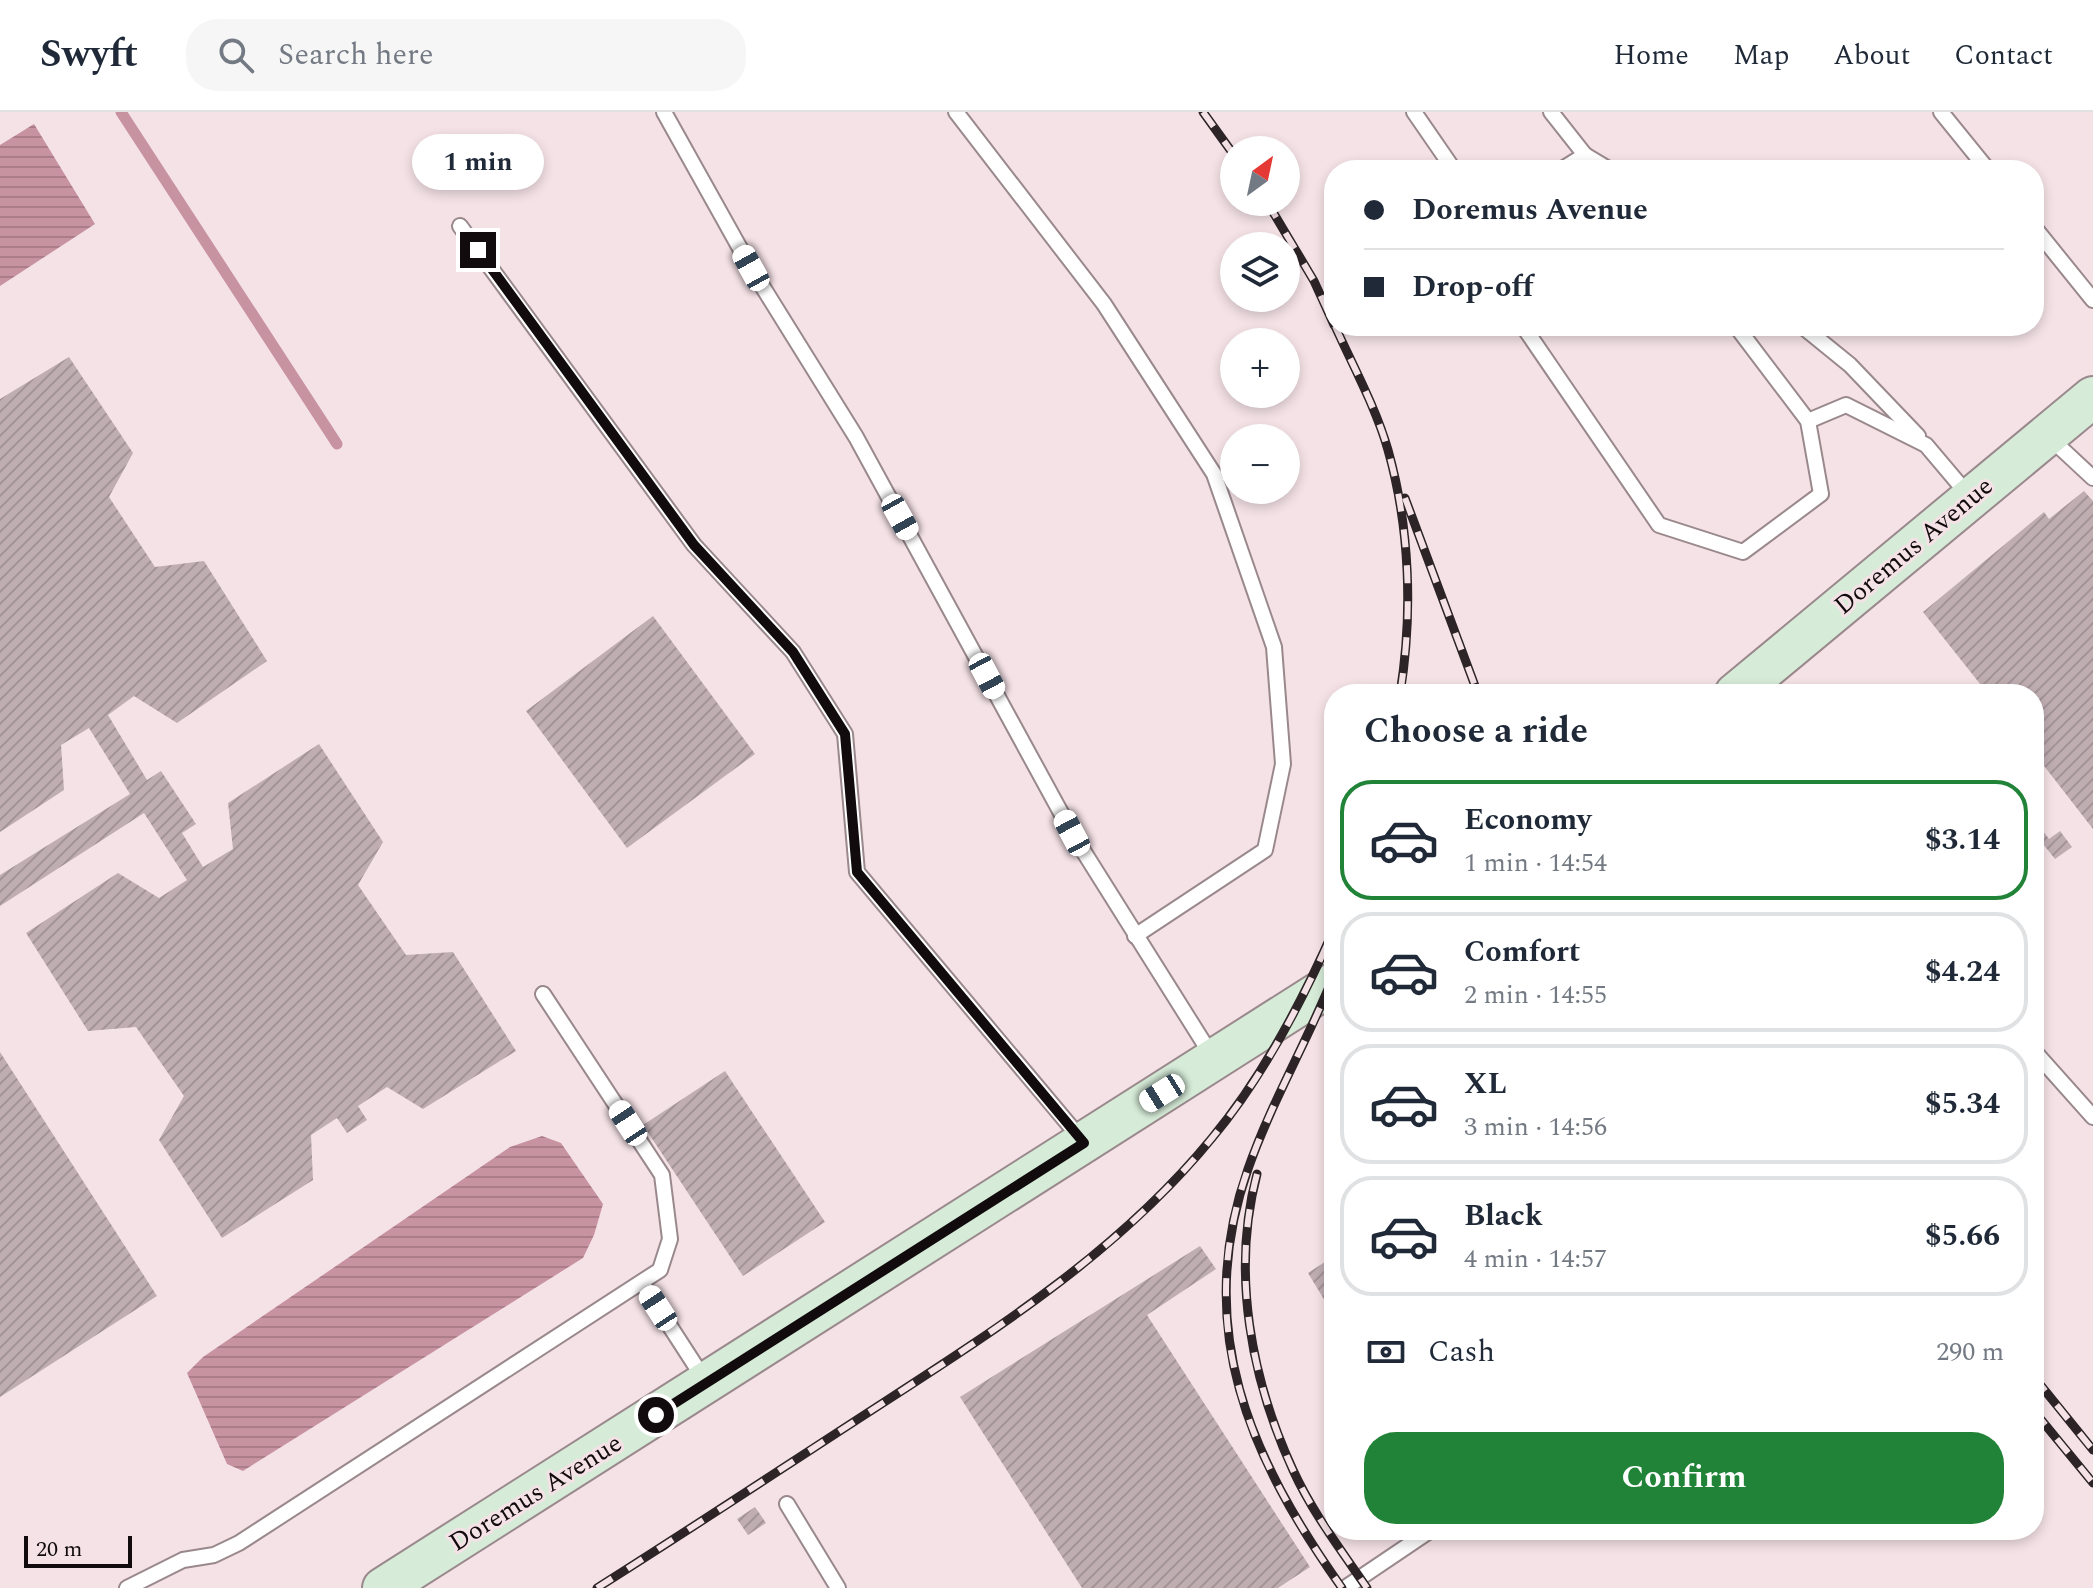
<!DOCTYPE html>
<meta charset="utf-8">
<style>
:root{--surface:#fff;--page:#f6f6f7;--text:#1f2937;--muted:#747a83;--line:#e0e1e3;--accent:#208337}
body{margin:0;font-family:Spectral,serif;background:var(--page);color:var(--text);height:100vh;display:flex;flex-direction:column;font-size:30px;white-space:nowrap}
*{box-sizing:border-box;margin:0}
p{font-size:26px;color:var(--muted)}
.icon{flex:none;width:44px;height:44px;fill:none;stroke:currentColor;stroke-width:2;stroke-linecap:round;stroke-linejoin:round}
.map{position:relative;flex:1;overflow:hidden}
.side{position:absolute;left:1324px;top:572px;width:720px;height:856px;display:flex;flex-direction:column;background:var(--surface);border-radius:32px;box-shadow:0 4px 12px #0003}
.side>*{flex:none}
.top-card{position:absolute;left:1324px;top:48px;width:720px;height:176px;border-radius:32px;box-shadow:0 4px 12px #0003;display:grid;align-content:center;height:176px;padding:0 40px;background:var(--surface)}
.needle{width:52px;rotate:33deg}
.buttons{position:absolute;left:1220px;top:24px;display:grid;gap:16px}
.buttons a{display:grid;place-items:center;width:80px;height:80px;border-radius:50%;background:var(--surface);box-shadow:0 4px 12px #0003;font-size:40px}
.scale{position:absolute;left:24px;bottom:20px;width:108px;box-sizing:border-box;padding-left:8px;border:4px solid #110b0d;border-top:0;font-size:22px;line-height:28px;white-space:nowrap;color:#110b0d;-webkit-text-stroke:6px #f5e2e7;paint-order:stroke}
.end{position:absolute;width:36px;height:36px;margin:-18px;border:10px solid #110b0d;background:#fff;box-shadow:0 0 0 4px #fff}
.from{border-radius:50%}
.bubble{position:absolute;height:56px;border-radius:28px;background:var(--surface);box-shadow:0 4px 12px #0003;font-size:26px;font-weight:700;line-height:56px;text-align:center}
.car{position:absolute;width:24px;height:48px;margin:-24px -12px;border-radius:10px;box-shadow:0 0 6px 2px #0007;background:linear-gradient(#fff 24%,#345 0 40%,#fff 0 76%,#345 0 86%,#fff 0)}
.top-card b{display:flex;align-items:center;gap:28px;height:76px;font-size:30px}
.top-card b+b{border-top:2px solid var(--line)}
.top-card i{width:20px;height:20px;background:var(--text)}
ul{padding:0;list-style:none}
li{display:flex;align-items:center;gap:24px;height:120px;margin:0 16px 12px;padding:0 24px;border:4px solid var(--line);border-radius:32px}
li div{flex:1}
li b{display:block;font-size:30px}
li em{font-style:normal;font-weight:700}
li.active{border-color:var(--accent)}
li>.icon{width:72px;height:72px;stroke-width:1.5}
h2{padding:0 40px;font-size:36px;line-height:96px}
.pay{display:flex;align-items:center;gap:20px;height:88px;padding:0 40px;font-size:30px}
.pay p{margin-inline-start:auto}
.primary-button{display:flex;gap:16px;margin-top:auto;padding:16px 40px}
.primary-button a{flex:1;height:92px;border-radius:32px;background:var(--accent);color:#fff;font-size:32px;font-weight:700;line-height:92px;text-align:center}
header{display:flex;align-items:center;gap:48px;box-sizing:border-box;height:112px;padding:0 40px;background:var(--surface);border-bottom:2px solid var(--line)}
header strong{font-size:38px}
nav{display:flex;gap:44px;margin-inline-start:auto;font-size:28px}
.search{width:560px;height:72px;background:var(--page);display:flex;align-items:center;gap:20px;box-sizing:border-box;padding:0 28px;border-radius:32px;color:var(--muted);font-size:30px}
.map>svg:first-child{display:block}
.water{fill:url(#water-rules)}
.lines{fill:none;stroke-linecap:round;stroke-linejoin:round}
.stream{stroke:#c893a1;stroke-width:11}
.building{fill:url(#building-hatch)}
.service-casing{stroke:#99888c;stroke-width:18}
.secondary-casing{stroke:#99888c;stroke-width:44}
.service{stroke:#fff;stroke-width:14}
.secondary{stroke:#d6ebd8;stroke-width:40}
.rail-casing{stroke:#2c2426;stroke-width:9}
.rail{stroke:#f5e2e7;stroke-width:6;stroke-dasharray:18;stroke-linecap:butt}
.route{stroke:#110b0d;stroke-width:10}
.labels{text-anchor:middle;stroke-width:6;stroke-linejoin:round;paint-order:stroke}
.street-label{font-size:26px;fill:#110b0d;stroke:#f5e2e7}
</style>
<header>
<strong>Swyft</strong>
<div class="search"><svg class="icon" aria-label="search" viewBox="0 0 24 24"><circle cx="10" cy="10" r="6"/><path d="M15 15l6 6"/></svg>Search here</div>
<nav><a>Home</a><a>Map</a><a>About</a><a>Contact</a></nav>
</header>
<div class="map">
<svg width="2093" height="1476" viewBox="0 0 2093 1476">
<defs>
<pattern id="water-rules" width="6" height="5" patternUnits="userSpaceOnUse" patternTransform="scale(2)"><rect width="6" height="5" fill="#c893a1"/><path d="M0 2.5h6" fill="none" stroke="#ab7d89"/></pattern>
<pattern id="building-hatch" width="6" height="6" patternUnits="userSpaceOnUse" patternTransform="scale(2)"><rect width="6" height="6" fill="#bfadb2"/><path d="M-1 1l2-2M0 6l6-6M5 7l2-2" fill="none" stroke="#a39498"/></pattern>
</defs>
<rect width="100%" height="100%" fill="#f5e2e7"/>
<g class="water">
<polygon points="34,12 95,112 0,174 0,33"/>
<polygon points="542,1024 561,1031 603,1092 594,1123 583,1146 243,1359 227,1352 187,1261 203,1245 510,1035"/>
</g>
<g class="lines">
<polyline class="stream" points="121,0 337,332"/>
</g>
<g class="building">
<polygon points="69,245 133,341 109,385 155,455 204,449 267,549 177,611 134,584 108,603 147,668 161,659 196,712 182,721 203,755 233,737 228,691 319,632 383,730 358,773 406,843 453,840 516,939 423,997 387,975 358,994 367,1008 347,1021 337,1006 311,1023 313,1068 222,1126 159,1028 184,984 136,915 88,919 26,821 118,761 159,786 187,768 144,701 0,794 0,763 130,682 89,616 61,633 64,678 0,720 0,287"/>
<polygon points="2084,379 2093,389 2093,717 2034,641 2034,582 1988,582 1923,500 2044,400 2049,407"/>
<polygon points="653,504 755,642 627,736 526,599"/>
<polygon points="2034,707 2049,727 2060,719 2072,735 2055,747 2043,732 2034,740"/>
<polygon points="0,940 157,1184 0,1285"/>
<polygon points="725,959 825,1110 743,1164 643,1013"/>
<polygon points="1200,1134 1216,1157 1147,1203 1310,1455 1278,1476 1082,1476 960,1285"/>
<polygon points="1334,1144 1334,1183 1325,1189 1308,1161"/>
<polygon points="755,1395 766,1411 748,1423 737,1407"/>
</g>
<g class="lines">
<g class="service-casing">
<g id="service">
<polyline points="664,0 751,156 856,325 1072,721 1212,944"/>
<polyline points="956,0 1104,192 1214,362 1274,535 1283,652 1265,738 1135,824"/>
<polyline points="1414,0 1454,58"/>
<polyline points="1551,0 1585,43"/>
<polyline points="1941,0 1988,58"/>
<polyline points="1561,58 1585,43 1610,58"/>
<polyline points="460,114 694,433 793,540 845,622 857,760 1081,1027"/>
<polyline points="2034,115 2093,188"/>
<polyline points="1523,214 1659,413 1743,440 1821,382 1808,309 1736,214"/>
<polyline points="1802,214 1850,253 1918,324"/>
<polyline points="1808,309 1846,293 1926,333 1970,385"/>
<polyline points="2050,326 2093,366"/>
<polyline points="2034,939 2093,1005"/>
<polyline points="642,1171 704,1267"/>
<polyline points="787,1392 838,1476"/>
<polyline points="127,1476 183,1448 214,1443 239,1431 660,1158 670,1127 662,1063 543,882"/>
<polyline points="1345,1476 1431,1418"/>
</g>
</g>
<g class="secondary-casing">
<g id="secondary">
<polyline points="1735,582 2093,285"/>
<polyline points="383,1476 1334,871"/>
</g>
</g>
<use href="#service" class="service"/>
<use href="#secondary" class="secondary"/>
<g class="rail-casing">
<g id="rail">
<polyline points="1203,0 1234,43"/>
<polyline points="1267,90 1314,169 1334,213"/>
<path d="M1335,214C1353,254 1376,296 1388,338C1410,416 1413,502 1400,582"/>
<polyline points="1405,386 1478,582"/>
<path d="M1334,863C1308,928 1271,991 1248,1057C1192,1216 1250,1346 1342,1476"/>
<path d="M1257,1062C1231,1160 1251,1267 1293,1358C1312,1400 1341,1438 1367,1476"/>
<polyline points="2034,1265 2093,1338"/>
<polyline points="2034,1299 2093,1371"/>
<path d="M597,1476C689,1418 781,1357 872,1298C994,1219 1119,1140 1212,1026C1263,965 1302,890 1334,817"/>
</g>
</g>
<use href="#rail" class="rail"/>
</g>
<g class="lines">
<polyline class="route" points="478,138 694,433 793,540 845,622 857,760 1084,1031 656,1303"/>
</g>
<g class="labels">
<g class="street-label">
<text transform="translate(1913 433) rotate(-40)" y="9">Doremus Avenue</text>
<text transform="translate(535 1380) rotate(-32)" y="9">Doremus Avenue</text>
</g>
</g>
</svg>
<div class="buttons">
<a><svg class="needle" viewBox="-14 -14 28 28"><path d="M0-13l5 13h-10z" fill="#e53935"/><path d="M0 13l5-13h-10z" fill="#747a83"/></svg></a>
<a><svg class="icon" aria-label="layers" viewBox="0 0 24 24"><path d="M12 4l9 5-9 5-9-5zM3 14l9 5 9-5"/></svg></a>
<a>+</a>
<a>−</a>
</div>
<div class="scale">20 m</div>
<i class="end from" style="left:656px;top:1303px"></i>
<i class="end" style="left:478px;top:138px"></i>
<div class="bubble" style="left:412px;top:22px;width:132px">1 min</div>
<i class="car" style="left:751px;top:156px;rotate:331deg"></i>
<i class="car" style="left:900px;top:405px;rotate:151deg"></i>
<i class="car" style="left:987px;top:564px;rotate:152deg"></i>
<i class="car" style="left:1072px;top:721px;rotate:332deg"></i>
<i class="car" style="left:1162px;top:981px;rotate:238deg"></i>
<i class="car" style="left:628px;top:1011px;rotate:327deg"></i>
<i class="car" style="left:658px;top:1196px;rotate:327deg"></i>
<div class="top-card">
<b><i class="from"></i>Doremus Avenue</b>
<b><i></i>Drop-off</b>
</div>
<section class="side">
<h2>Choose a ride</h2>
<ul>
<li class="active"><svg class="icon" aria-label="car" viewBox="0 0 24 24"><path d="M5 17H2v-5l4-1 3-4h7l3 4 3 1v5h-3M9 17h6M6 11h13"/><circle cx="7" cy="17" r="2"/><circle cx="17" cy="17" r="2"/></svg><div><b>Economy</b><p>1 min · 14:54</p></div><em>$3.14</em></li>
<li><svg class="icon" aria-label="car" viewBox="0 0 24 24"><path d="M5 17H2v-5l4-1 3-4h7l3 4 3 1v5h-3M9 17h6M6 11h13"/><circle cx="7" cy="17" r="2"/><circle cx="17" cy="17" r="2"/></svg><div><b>Comfort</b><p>2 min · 14:55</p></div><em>$4.24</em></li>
<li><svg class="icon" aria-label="car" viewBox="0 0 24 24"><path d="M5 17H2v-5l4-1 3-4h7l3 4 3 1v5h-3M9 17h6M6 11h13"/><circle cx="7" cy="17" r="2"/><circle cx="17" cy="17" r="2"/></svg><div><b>XL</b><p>3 min · 14:56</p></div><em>$5.34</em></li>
<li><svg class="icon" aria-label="car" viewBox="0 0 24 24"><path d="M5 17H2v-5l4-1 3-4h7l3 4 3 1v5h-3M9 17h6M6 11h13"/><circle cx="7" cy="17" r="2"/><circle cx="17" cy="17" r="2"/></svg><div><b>Black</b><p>4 min · 14:57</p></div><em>$5.66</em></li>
</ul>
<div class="pay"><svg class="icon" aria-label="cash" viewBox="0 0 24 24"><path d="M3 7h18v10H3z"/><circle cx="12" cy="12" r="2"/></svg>Cash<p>290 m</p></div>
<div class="primary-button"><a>Confirm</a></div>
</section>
</div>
